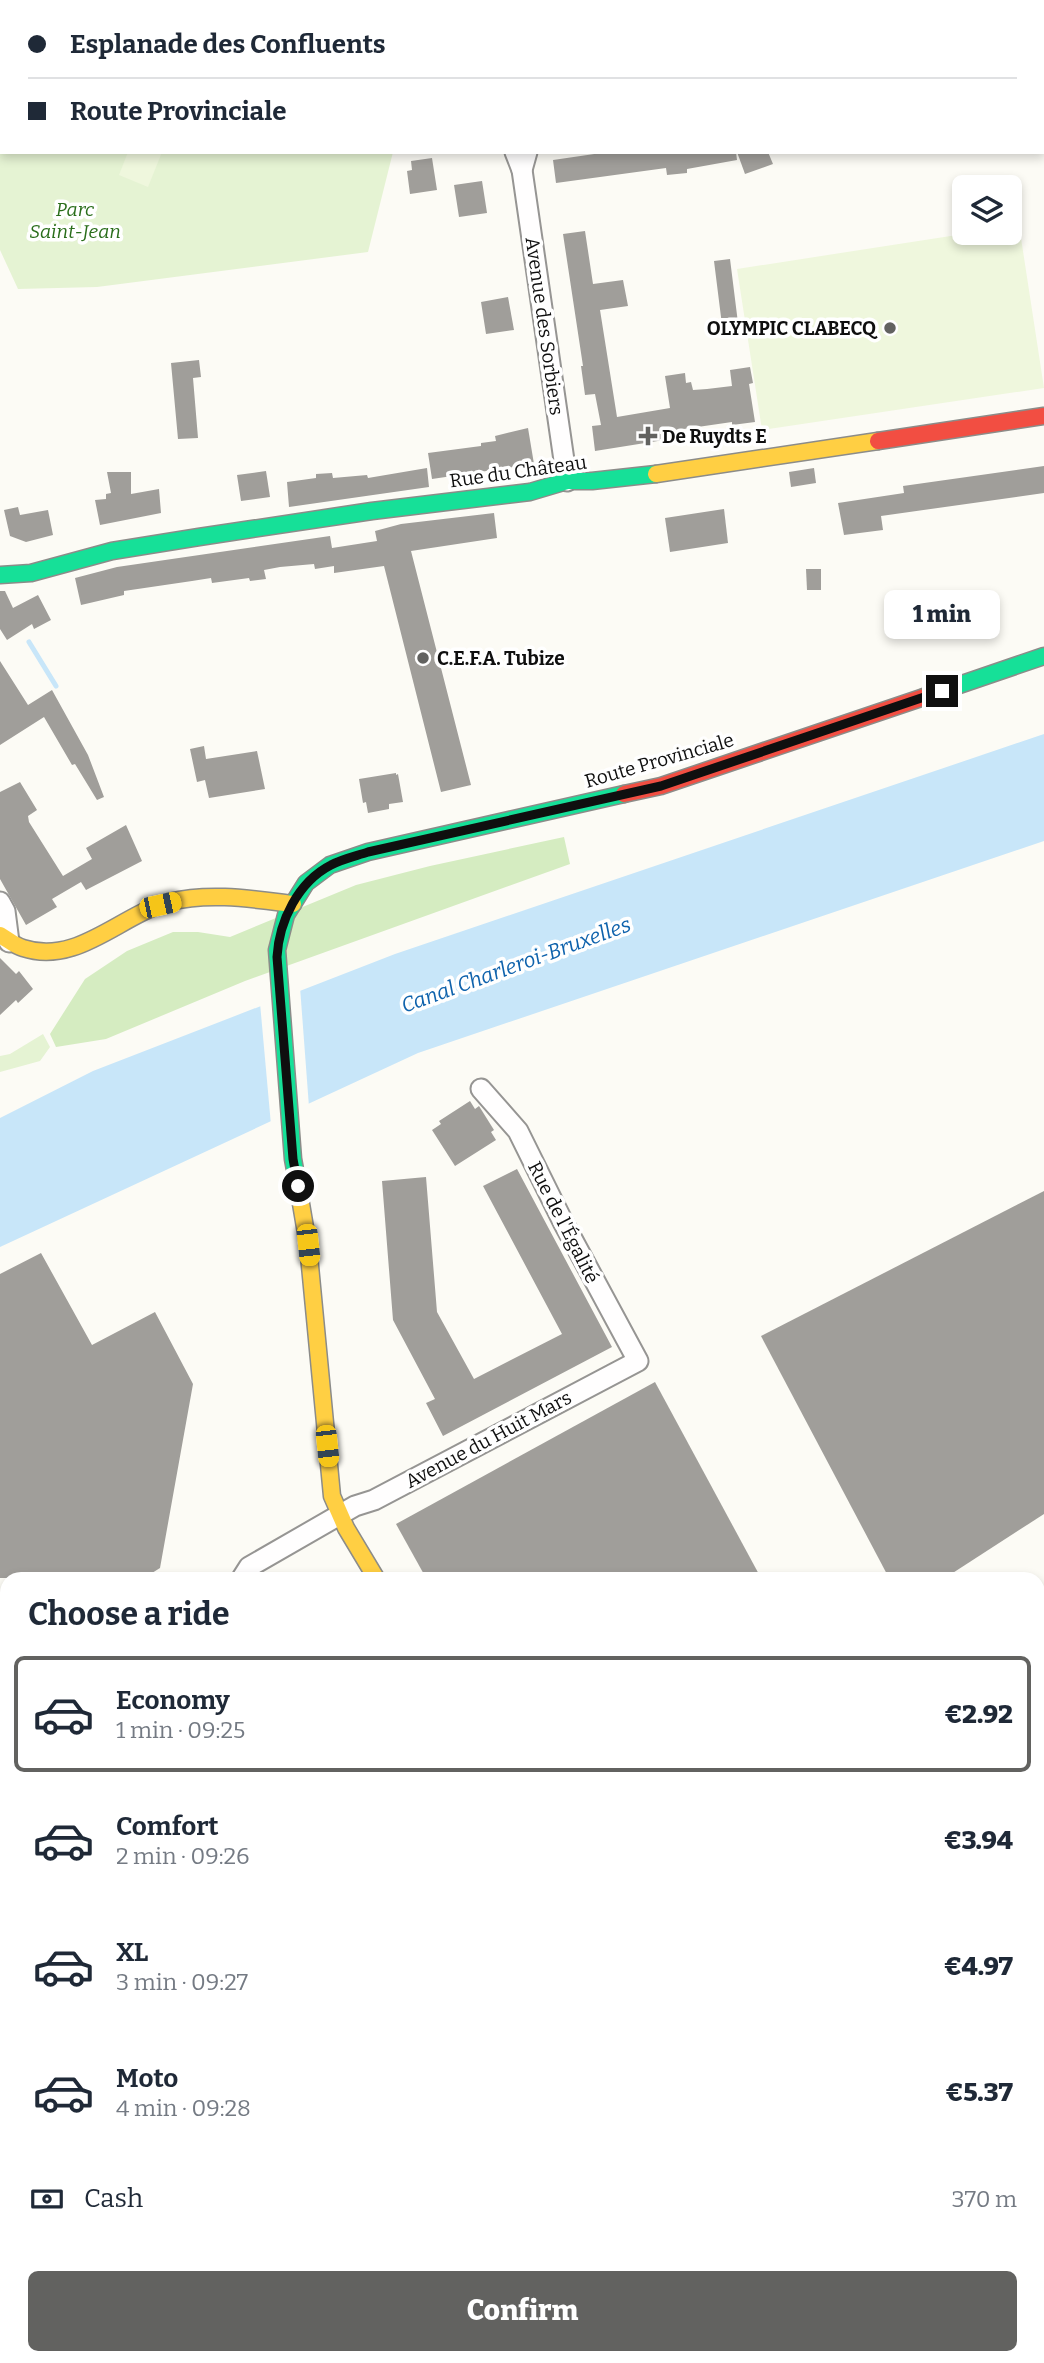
<!DOCTYPE html>
<meta charset="utf-8">
<style>
:root{--surface:#fff;--page:#f6f6f7;--text:#1f2937;--muted:#747a83;--line:#e0e1e3;--accent:#626260}
body{margin:0;font-family:Bitter,serif;background:var(--page);color:var(--text);height:100vh;display:flex;flex-direction:column;font-size:26px;white-space:nowrap}
*{box-sizing:border-box;margin:0}
p{font-size:23px;color:var(--muted)}
.icon{flex:none;width:38px;height:38px;fill:none;stroke:currentColor;stroke-width:2;stroke-linecap:round;stroke-linejoin:round}
.map{position:relative;flex:1;overflow:hidden}
.side{position:absolute;left:0px;top:1572px;width:1045px;height:793px;display:flex;flex-direction:column;background:var(--surface);border-radius:21px 21px 0 0;box-shadow:0 4px 10px #0003}
.side>*{flex:none}
.hud{position:absolute;left:0px;top:0px;width:1045px;height:154px;box-shadow:0 4px 10px #0003;display:grid;align-content:center;height:154px;padding:0 28px;background:var(--surface)}
.tools{position:absolute;left:952px;top:175px;display:grid;gap:14px}
.tools a{display:grid;place-items:center;width:70px;height:70px;border-radius:10px;background:var(--surface);box-shadow:0 4px 10px #0003;font-size:35px}
.end{position:absolute;width:32px;height:32px;margin:-16px;border:9px solid #0f0f0f;background:#fff;box-shadow:0 0 0 4px #fff}
.from{border-radius:50%}
.bubble{position:absolute;height:49px;border-radius:10px;background:var(--surface);box-shadow:0 4px 10px #0003;font-size:23px;font-weight:800;line-height:49px;text-align:center}
.car{position:absolute;width:21px;height:42px;margin:-21px -10px;border-radius:9px;box-shadow:0 0 5px 2px #0007;background:linear-gradient(#f5c518 24%,#345 0 40%,#f5c518 0 76%,#345 0 86%,#f5c518 0)}
.hud b{display:flex;align-items:center;gap:24px;height:66px;font-size:26px}
.hud b+b{border-top:2px solid var(--line)}
.hud i{width:18px;height:18px;background:var(--text)}
ul{padding:0;list-style:none}
li{display:flex;align-items:center;gap:21px;height:116px;margin:0 14px 10px;padding:0 14px;border:4px solid transparent;border-radius:10px}
li div{flex:1}
li b{display:block;font-size:26px}
li em{font-style:normal;font-weight:800}
li.selected{border-color:var(--accent)}
li>.icon{width:63px;height:63px;stroke-width:1.5}
h2{padding:0 28px;font-size:32px;line-height:84px}
.pay{display:flex;align-items:center;gap:18px;height:77px;padding:0 28px;font-size:26px}
.pay p{margin-inline-start:auto}
.action{display:flex;gap:14px;margin-top:auto;padding:14px 28px}
.action a{flex:1;height:80px;border-radius:10px;background:var(--accent);color:#fff;font-size:28px;font-weight:800;line-height:80px;text-align:center}
.map>svg:first-child{display:block}
.green{fill:#e5f3d3}
.forest{fill:#d5ecc1}
.pitch{fill:#eff7dd}
.water{fill:#c8e6f9}
.pier{fill:#fcfbf5}
.lines{fill:none;stroke-linecap:round;stroke-linejoin:round}
.stream{stroke:#c8e6f9;stroke-width:5}
.building{fill:#a09e9a}
.street-casing{stroke:#969593;stroke-width:23}
.fast-casing{stroke:#8c8c89;stroke-width:19}
.slow-casing{stroke:#8c8c89;stroke-width:19}
.jam-casing{stroke:#8c8c89;stroke-width:19}
.street{stroke:#fffefe;stroke-width:19}
.fast{stroke:#16e098;stroke-width:16}
.slow{stroke:#ffcf43;stroke-width:16}
.jam{stroke:#f24e42;stroke-width:16}
.rail-casing{stroke:#d9c5c4;stroke-width:8}
.rail{stroke:#fff;stroke-width:5;stroke-dasharray:16;stroke-linecap:butt}
.route{stroke:#0f0f0f;stroke-width:9}
.poi-dot{fill:#626260;stroke:#fff;stroke-width:2.5}
.labels{text-anchor:middle;stroke-width:7;stroke-linejoin:round;paint-order:stroke}
.park-label{font-size:19px;font-style:italic;fill:#296d1a;stroke:#fff}
.street-label{font-size:19px;fill:#0f0f0f;stroke:#fff}
.poi-label{font-size:19px;font-weight:bold;fill:#0f0f0f;stroke:#fff;text-anchor:start}
.water-label{font-size:21px;font-style:italic;fill:#0e62ac;stroke:#fff}
</style>
<div class="map">
<svg width="1044" height="2363" viewBox="0 0 1044 2363">
<rect width="100%" height="100%" fill="#fcfbf5"/>
<g class="green">
<polygon points="0,0 98,0 2,2 2,152 393,152 368,252 97,287 18,289 0,250"/>
<polygon points="43,1034 50,1047 40,1061 0,1072 0,1056 10,1054"/>
</g>
<g class="forest">
<polygon points="0,0 109,2 2,2 0,122"/>
<polygon points="564,837 570,864 245,981 106,1039 56,1047 50,1034 85,979 127,951 173,932 198,932 230,937 356,885 430,866"/>
<polygon points="7,2065 7,2118 0,2117 0,2068"/>
<polygon points="282,2357 390,2357 400,2363 290,2363"/>
<polygon points="453,2357 613,2357 612,2363 448,2363"/>
</g>
<g class="pitch">
<polygon points="128,152 162,152 148,187 119,175"/>
<polygon points="1019,225 1044,388 762,430 737,269 970,233 1010,233 1010,227"/>
</g>
<polygon class="water" points="1044,734 1044,841 418,1053 0,1247 0,1118 93,1071 395,954"/>
<polygon class="pier" points="300,987 309,1107 271,1125 260,1003"/>
<g class="lines">
<polyline class="stream" points="29,642 56,686"/>
</g>
<g class="building">
<polygon points="608,152 736,152 737,160 687,169 687,173 667,175 666,168 556,183 553,160"/>
<polygon points="737,152 768,152 773,164 745,174"/>
<polygon points="432,158 437,190 410,194 407,171 412,170 411,161"/>
<polygon points="482,181 487,213 459,217 454,185"/>
<polygon points="585,231 593,284 623,280 628,306 600,310 617,417 670,408 665,376 685,373 686,383 691,382 693,390 707,389 732,386 730,370 750,367 753,383 749,384 755,422 732,425 732,422 663,432 664,440 595,451 592,426 601,425 595,394 585,395 581,366 583,366 563,234"/>
<polygon points="730,259 738,323 722,325 714,261"/>
<polygon points="508,297 514,330 486,334 481,302"/>
<polygon points="199,360 201,377 193,378 198,438 178,439 171,363"/>
<polygon points="528,428 534,464 432,479 428,453 481,446 481,443 496,441 495,436"/>
<polygon points="1044,466 1044,493 881,516 883,530 844,535 838,503 904,493 903,486"/>
<polygon points="427,468 429,487 289,507 287,482 316,478 316,474 332,473 333,478 367,475 368,478"/>
<polygon points="814,468 816,483 791,487 789,472"/>
<polygon points="266,471 270,497 241,501 237,475"/>
<polygon points="107,472 131,472 131,494 159,489 161,513 100,525 95,500 106,499 106,494 111,493"/>
<polygon points="18,507 20,515 48,510 53,535 26,542 10,536 4,510"/>
<polygon points="724,509 728,543 670,552 665,518"/>
<polygon points="494,513 497,538 411,551 471,785 441,792 384,566 334,573 334,566 315,569 314,564 280,567 264,570 266,579 250,581 249,578 212,583 211,578 192,581 124,591 124,595 81,605 75,578 117,567 330,536 332,548 377,541 375,531 401,524"/>
<polygon points="806,569 821,569 821,590 807,590"/>
<polygon points="0,591 5,591 13,608 38,595 51,620 34,629 32,624 7,640 0,629"/>
<polygon points="0,661 28,705 52,690 88,755 104,797 97,800 75,764 72,765 44,717 0,745"/>
<polygon points="204,746 206,759 257,751 265,789 209,798 205,780 197,782 190,749"/>
<polygon points="396,773 396,775 398,774 403,802 389,804 389,809 368,813 366,802 363,803 359,779"/>
<polygon points="20,782 37,810 28,816 29,822 63,876 92,859 86,848 126,825 142,861 86,890 81,882 52,899 57,907 26,925 0,879 0,792"/>
<polygon points="0,958 16,974 19,971 33,989 18,1003 16,1000 0,1015"/>
<polygon points="470,1101 475,1109 479,1106 494,1130 491,1132 496,1140 455,1166 432,1130 441,1124 439,1121"/>
<polygon points="517,1169 612,1347 443,1436 426,1403 435,1399 393,1320 382,1181 426,1177 437,1312 474,1379 562,1334 483,1186"/>
<polygon points="1044,1191 1044,1514 945,1578 889,1578 761,1336"/>
<polygon points="41,1253 92,1345 155,1312 193,1384 160,1568 144,1578 0,1578 0,1274"/>
<polygon points="655,1382 761,1578 426,1578 396,1524"/>
</g>
<g class="lines">
<g class="street-casing">
<g id="street">
<polyline points="277,0 277,2"/>
<polyline points="620,0 620,2"/>
<polyline points="846,2 848,0"/>
<polyline points="515,152 522,170 527,152"/>
<polyline points="522,170 567,481"/>
<polyline points="0,902 5,911 9,942"/>
<polyline points="242,1578 249,1567 355,1506 374,1500 638,1361 563,1222 518,1131 481,1089"/>
<polyline points="0,1910 7,1902"/>
<polyline points="0,2303 7,2295"/>
<polyline points="80,2357 86,2363"/>
<polyline points="260,2357 268,2363"/>
<polyline points="795,2357 799,2363"/>
<polyline points="670,2363 674,2357"/>
<polyline points="692,2363 700,2357"/>
</g>
</g>
<g class="fast-casing">
<g id="fast">
<polyline points="0,575 31,573 112,551 199,537 372,511 530,492 567,481 592,481 656,474"/>
<polyline points="924,697 1044,656"/>
<polyline points="298,1186 293,1159 277,950 286,915 306,883 330,865 368,852 624,794"/>
<polyline points="0,2053 7,2049"/>
</g>
</g>
<g class="slow-casing">
<g id="slow">
<polyline points="656,474 878,441"/>
<path d="M0,935C7,939 15,946 23,948C77,966 120,915 169,902C210,892 252,899 293,904"/>
<polyline points="298,1186 308,1245 332,1496 346,1528 376,1578"/>
</g>
</g>
<g class="jam-casing">
<g id="jam">
<polyline points="878,441 1044,416"/>
<polyline points="624,794 661,786 924,697"/>
</g>
</g>
<use href="#street" class="street"/>
<use href="#fast" class="fast"/>
<use href="#slow" class="slow"/>
<use href="#jam" class="jam"/>
<g class="rail-casing">
<g id="rail">
<polyline points="1038,1810 1044,1807"/>
<polyline points="0,1988 7,1987"/>
</g>
</g>
<use href="#rail" class="rail"/>
</g>
<g class="lines">
<path class="route" d="M298,1186L293,1159L277,957C279,921 298,882 331,865C342,859 356,856 368,852L661,786L942,691"/>
</g>
<g class="poi-dot">
<circle cx="890" cy="328" r="7"/>
<path d="M644.5 425.5h7v7h7v7h-7v7h-7v-7h-7v-7h7z"/>
<circle cx="423" cy="658" r="7"/>
</g>
<g class="labels">
<g class="park-label">
<text x="75" y="216">Parc<tspan x="75" dy="22">Saint-Jean</tspan></text>
</g>
<g class="street-label">
<text transform="translate(545 326) rotate(82)" y="7">Avenue des Sorbiers</text>
<text transform="translate(518 471) rotate(-8)" y="7">Rue du Château</text>
<text transform="translate(659 760) rotate(-16)" y="7">Route Provinciale</text>
<text transform="translate(564 1222) rotate(63)" y="7">Rue de l'Égalité</text>
<text transform="translate(488 1439) rotate(-28)" y="7">Avenue du Huit Mars</text>
</g>
<g class="poi-label">
<text x="876" y="335" text-anchor="end">OLYMPIC CLABECQ</text>
<text x="662" y="443">De Ruydts E</text>
<text x="437" y="665">C.E.F.A. Tubize</text>
</g>
<g class="water-label">
<text transform="translate(516 965) rotate(-20)" y="7">Canal Charleroi-Bruxelles</text>
</g>
</g>
</svg>
<div class="tools">
<a><svg class="icon" aria-label="layers" viewBox="0 0 24 24"><path d="M12 4l9 5-9 5-9-5zM3 14l9 5 9-5"/></svg></a>
</div>
<i class="end from" style="left:298px;top:1186px"></i>
<i class="end" style="left:942px;top:691px"></i>
<div class="bubble" style="left:884px;top:590px;width:116px">1 min</div>
<i class="car" style="left:160px;top:905px;rotate:78deg"></i>
<i class="car" style="left:308px;top:1245px;rotate:174deg"></i>
<i class="car" style="left:327px;top:1446px;rotate:174deg"></i>
<div class="hud">
<b><i class="from"></i>Esplanade des Confluents</b>
<b><i></i>Route Provinciale</b>
</div>
<section class="side">
<h2>Choose a ride</h2>
<ul>
<li class="selected"><svg class="icon" aria-label="car" viewBox="0 0 24 24"><path d="M5 17H2v-5l4-1 3-4h7l3 4 3 1v5h-3M9 17h6M6 11h13"/><circle cx="7" cy="17" r="2"/><circle cx="17" cy="17" r="2"/></svg><div><b>Economy</b><p>1 min · 09:25</p></div><em>€2.92</em></li>
<li><svg class="icon" aria-label="car" viewBox="0 0 24 24"><path d="M5 17H2v-5l4-1 3-4h7l3 4 3 1v5h-3M9 17h6M6 11h13"/><circle cx="7" cy="17" r="2"/><circle cx="17" cy="17" r="2"/></svg><div><b>Comfort</b><p>2 min · 09:26</p></div><em>€3.94</em></li>
<li><svg class="icon" aria-label="car" viewBox="0 0 24 24"><path d="M5 17H2v-5l4-1 3-4h7l3 4 3 1v5h-3M9 17h6M6 11h13"/><circle cx="7" cy="17" r="2"/><circle cx="17" cy="17" r="2"/></svg><div><b>XL</b><p>3 min · 09:27</p></div><em>€4.97</em></li>
<li><svg class="icon" aria-label="car" viewBox="0 0 24 24"><path d="M5 17H2v-5l4-1 3-4h7l3 4 3 1v5h-3M9 17h6M6 11h13"/><circle cx="7" cy="17" r="2"/><circle cx="17" cy="17" r="2"/></svg><div><b>Moto</b><p>4 min · 09:28</p></div><em>€5.37</em></li>
</ul>
<div class="pay"><svg class="icon" aria-label="cash" viewBox="0 0 24 24"><path d="M3 7h18v10H3z"/><circle cx="12" cy="12" r="2"/></svg>Cash<p>370 m</p></div>
<div class="action"><a>Confirm</a></div>
</section>
</div>
